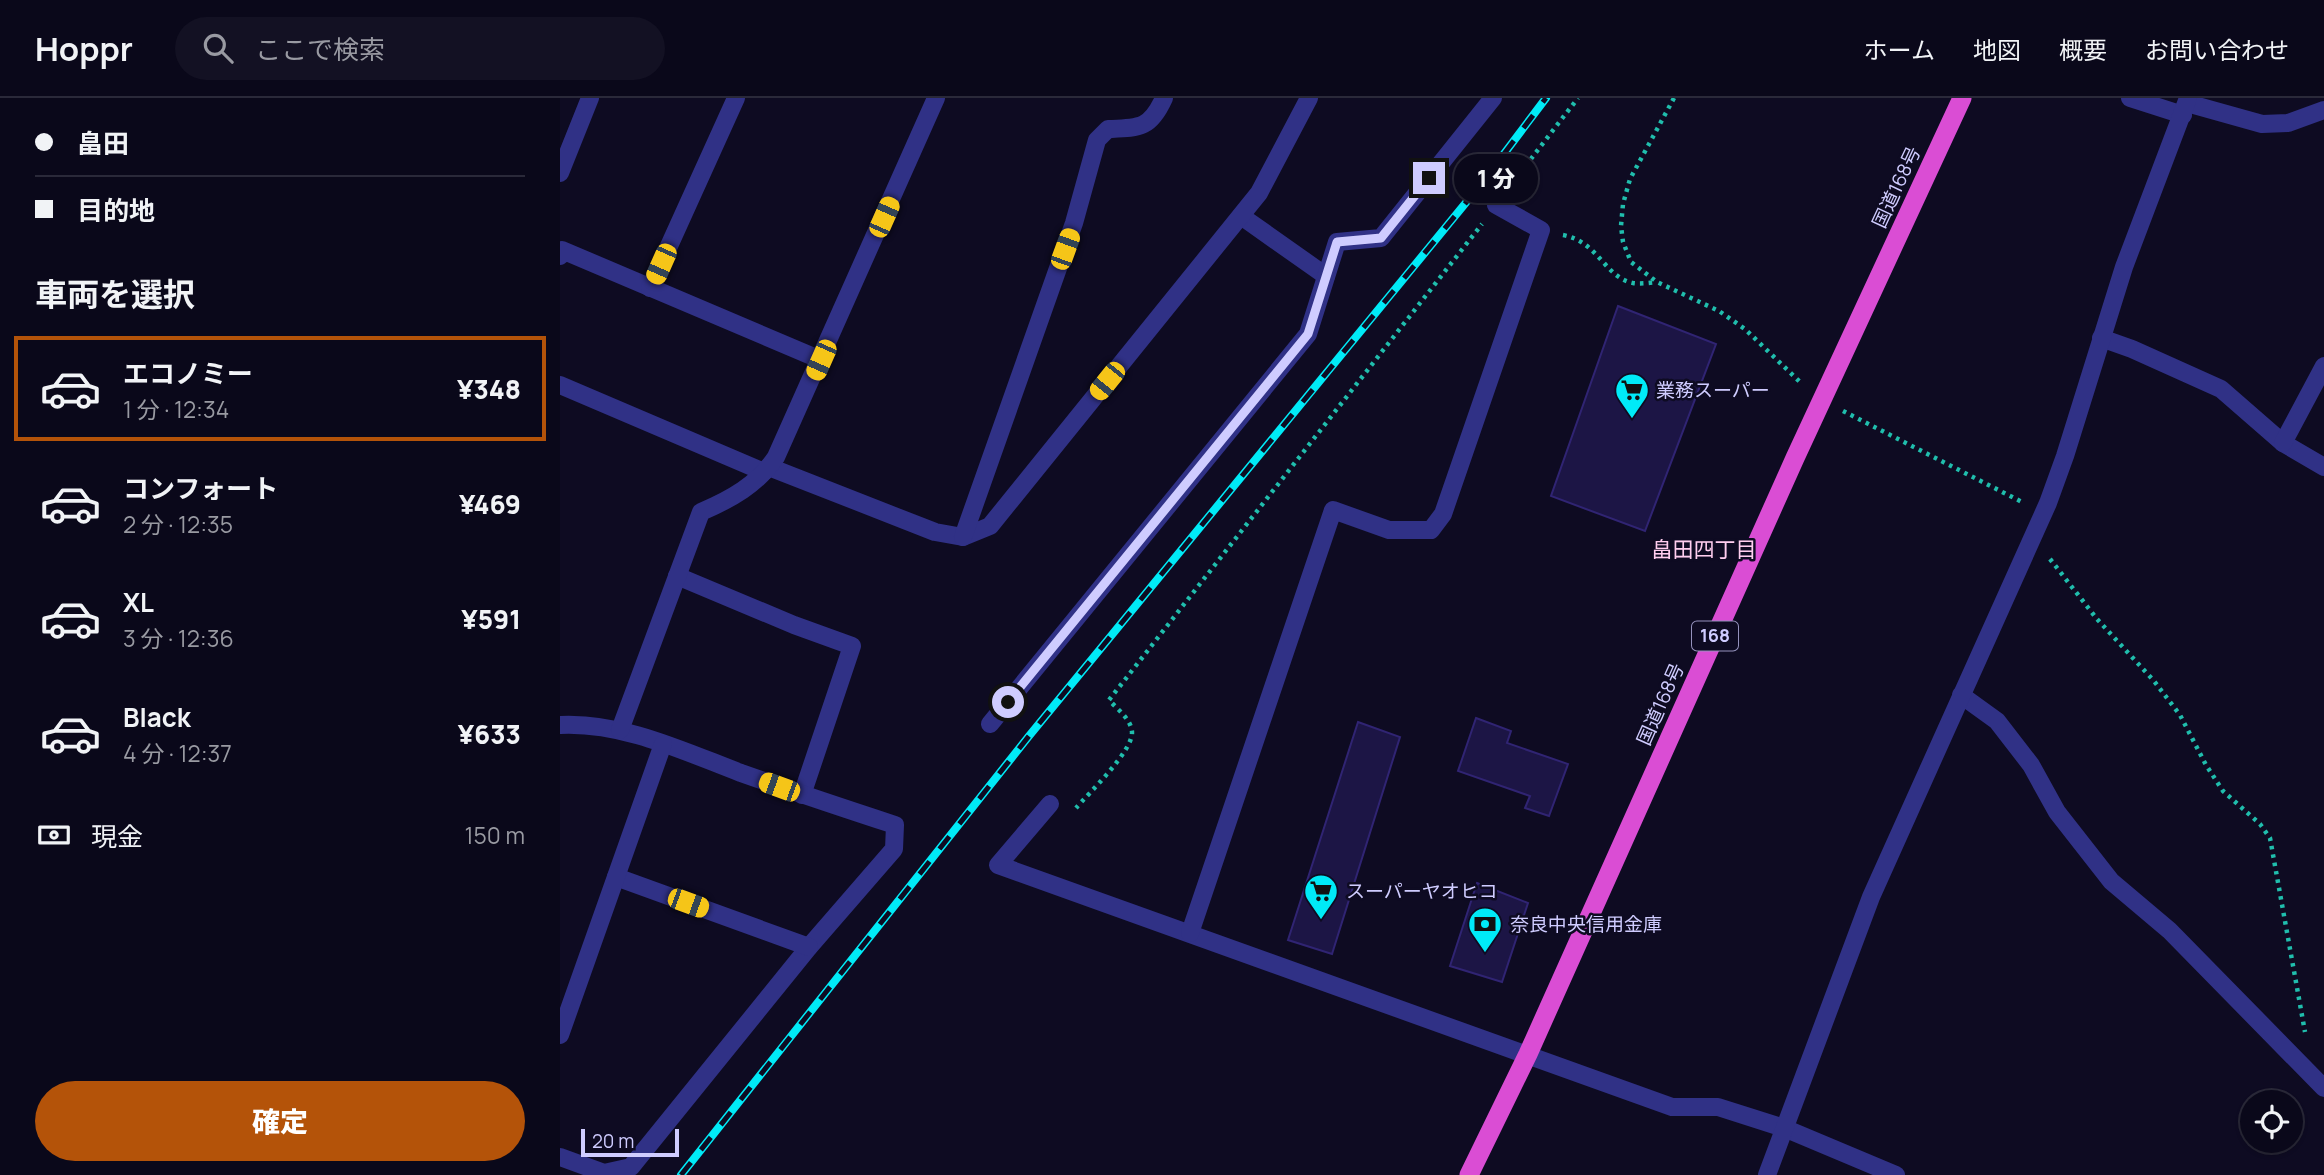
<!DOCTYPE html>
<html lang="ja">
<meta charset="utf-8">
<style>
:root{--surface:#0a081a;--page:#131123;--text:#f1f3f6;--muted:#999aa2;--line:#2a2939;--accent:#b45309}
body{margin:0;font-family:Manrope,"Noto Sans JP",sans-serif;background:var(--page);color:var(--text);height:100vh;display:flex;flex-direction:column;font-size:26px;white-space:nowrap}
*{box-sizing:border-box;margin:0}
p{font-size:23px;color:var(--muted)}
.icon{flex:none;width:38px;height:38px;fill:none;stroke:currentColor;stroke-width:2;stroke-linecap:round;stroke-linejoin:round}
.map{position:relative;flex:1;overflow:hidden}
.side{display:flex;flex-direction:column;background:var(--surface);width:560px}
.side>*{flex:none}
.top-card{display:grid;align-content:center;height:154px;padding:0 35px;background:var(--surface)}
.tools{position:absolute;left:1680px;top:992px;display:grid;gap:14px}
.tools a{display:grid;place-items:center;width:63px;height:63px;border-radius:50%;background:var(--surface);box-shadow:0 2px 5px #0004,0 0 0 2px var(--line);font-size:35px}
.scale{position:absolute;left:21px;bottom:18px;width:98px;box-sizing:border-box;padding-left:7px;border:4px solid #cfccff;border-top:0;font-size:19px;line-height:24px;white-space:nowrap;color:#cfccff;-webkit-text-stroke:5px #0e0b22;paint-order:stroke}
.end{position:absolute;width:32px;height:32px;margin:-16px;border:9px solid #cfccff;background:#111;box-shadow:0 0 0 4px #111}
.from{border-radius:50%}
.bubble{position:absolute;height:49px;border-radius:24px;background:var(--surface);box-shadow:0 2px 5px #0004,0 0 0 2px var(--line);font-size:23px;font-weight:800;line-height:49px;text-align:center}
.car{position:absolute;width:21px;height:42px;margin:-21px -10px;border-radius:9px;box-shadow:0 0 5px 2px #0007;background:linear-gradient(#f5c518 24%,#345 0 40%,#f5c518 0 76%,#345 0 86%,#f5c518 0)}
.top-card b{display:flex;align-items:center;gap:24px;height:66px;font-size:26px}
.top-card b+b{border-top:2px solid var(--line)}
.top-card i{width:18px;height:18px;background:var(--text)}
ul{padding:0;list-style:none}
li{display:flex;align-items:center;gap:21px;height:105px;margin:0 14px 10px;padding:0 21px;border:4px solid transparent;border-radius:0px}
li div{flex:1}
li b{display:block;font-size:26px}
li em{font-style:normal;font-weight:800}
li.on{border-color:var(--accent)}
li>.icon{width:63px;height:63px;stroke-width:1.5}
h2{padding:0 35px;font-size:32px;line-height:84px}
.pay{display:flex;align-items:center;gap:18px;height:77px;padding:0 35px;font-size:26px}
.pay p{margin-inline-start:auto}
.action{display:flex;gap:14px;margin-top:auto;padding:14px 35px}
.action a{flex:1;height:80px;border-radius:42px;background:var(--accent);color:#fff;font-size:28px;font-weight:800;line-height:80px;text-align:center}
header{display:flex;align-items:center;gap:42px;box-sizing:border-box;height:98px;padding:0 35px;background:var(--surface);border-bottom:2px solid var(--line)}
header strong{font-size:33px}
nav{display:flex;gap:38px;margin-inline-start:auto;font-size:24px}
.search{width:490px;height:63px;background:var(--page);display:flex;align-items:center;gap:18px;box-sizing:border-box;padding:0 24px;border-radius:38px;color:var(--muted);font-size:26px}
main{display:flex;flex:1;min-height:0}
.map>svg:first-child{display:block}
.building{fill:#1c1545;stroke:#302473;stroke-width:2}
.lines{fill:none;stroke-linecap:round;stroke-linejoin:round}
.path{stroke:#20bead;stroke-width:4.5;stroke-dasharray:3.5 5;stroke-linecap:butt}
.minor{stroke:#303186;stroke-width:18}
.trunk{stroke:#da4dd4;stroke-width:19}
.rail-casing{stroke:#00eaf7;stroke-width:8}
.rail{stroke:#0e0b22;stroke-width:5;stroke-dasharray:16;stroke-linecap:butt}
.route{stroke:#cfccff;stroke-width:9}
.labels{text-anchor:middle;stroke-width:5;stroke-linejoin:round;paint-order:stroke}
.shield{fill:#0e0b22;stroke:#9592bd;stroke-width:2}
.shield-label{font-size:18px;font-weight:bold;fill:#cfccff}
.street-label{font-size:19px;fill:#cfccff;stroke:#0e0b22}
.poi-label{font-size:19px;fill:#cfccff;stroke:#0e0b22;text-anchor:start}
.neighbourhood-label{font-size:21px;fill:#ffceef;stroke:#0e0b22}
</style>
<header>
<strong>Hoppr</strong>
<div class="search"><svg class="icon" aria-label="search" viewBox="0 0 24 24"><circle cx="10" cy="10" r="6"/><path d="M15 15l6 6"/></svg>ここで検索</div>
<nav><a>ホーム</a><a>地図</a><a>概要</a><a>お問い合わせ</a></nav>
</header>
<main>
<section class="side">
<div class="top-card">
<b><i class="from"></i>畠田</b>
<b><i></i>目的地</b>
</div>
<h2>車両を選択</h2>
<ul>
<li class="on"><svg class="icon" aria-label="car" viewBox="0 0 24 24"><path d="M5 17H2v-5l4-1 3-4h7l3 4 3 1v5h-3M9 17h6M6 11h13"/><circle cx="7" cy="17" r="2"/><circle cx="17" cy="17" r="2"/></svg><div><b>エコノミー</b><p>1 分 · 12:34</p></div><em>¥348</em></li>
<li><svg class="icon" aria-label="car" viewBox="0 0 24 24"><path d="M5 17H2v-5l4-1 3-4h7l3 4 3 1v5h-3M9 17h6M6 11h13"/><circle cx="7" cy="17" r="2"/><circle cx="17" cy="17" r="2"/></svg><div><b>コンフォート</b><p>2 分 · 12:35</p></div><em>¥469</em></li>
<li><svg class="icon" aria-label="car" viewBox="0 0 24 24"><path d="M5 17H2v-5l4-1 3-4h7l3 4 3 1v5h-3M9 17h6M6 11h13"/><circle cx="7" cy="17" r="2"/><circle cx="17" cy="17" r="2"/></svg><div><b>XL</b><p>3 分 · 12:36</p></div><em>¥591</em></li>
<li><svg class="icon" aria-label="car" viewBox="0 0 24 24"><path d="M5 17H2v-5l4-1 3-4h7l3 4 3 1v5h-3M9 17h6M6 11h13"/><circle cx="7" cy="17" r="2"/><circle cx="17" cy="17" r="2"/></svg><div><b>Black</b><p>4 分 · 12:37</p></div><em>¥633</em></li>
</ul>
<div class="pay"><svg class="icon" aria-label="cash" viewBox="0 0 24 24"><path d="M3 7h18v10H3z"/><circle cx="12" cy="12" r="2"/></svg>現金<p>150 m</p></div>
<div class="action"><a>確定</a></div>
</section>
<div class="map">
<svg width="1764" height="1077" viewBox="0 0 1764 1077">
<rect width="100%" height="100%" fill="#0e0b22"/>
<g class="building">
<polygon points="1058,208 1156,246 1085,433 991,398"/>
<polygon points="916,620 951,633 947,645 1008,666 989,718 965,710 970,698 898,673"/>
<polygon points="798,624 840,639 772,856 728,842"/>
<polygon points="917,785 968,805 942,884 890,868"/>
</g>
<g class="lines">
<g class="path">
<polyline points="1114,0 1070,81 1063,106 1061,128 1063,144 1071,164 1097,184 1159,213 1185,231 1241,285"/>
<polyline points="950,88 1018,0"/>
<path d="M1003,137C1039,144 1044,179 1073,185C1079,186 1089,185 1096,184"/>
<polyline points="1283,313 1462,404"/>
<polyline points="1490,461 1537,521 1594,583 1620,617 1646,667 1663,693 1700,726 1710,740 1745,934"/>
<path d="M516,710C529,695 573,653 572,634C571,621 557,611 549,602L922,126"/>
</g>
<g class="minor">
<polyline points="1570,0 1623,17"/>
<polyline points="1627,5 1702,26 1728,25 1764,12"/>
<polyline points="0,75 30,0"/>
<polyline points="681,118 766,178"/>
<polyline points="0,158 2,152 261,262"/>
<polyline points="90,190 176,0"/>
<polyline points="1541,240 1572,251 1661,291 1723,345 1764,369"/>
<polyline points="0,287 204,374"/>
<polyline points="1723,345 1764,268"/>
<polyline points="209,369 375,434 403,439 430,428 699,95 749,0"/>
<path d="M403,439L514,125L537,42L548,31C579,30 590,31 604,0"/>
<polyline points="117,478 234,527 292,548 242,697"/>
<polyline points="1401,597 1437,623 1471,667 1497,714 1551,783 1609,832 1764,990"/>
<polyline points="430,626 748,236 777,144 821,140 933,0"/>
<path d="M0,627C63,624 123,653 181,675C232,693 283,710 335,727L334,751L249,849L71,1069L44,1075L0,1059"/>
<path d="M60,632L141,414C171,401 197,387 216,359L376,0"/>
<polyline points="490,706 438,767 1112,1009 1158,1009 1224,1030 1336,1077"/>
<polyline points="56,779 249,849"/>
<polyline points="630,835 773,412 829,432 871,432 883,416 981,132 936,107"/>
<polyline points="0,937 103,646"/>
<polyline points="1207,1077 1311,799 1488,405 1505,358 1564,169 1628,0"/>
</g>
<polyline class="trunk" points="909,1077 968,956 1235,360 1402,0"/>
<g class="rail-casing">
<polyline id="rail" points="121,1077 469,638 922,85 986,0"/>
</g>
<use href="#rail" class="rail"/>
</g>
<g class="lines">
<polyline class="route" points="448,604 748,236 777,144 821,140 869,80"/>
</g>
<defs>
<g id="supermarket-pin" transform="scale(1.75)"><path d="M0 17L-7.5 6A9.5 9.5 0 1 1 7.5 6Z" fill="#00eaf7" stroke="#0e0b22"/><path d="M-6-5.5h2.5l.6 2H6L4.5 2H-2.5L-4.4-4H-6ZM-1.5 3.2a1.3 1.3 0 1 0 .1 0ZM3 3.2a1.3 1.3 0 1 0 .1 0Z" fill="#111"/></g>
<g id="bank-pin" transform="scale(1.75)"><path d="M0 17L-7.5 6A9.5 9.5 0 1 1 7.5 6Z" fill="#00eaf7" stroke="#0e0b22"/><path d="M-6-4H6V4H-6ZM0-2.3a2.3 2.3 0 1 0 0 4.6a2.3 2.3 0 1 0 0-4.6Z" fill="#111"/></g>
</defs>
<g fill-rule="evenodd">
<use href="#supermarket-pin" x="1072" y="292"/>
<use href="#supermarket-pin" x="761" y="793"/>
<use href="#bank-pin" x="925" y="826"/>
</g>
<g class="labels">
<rect class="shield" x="1132" y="523.5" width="46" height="29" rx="5"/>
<g class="shield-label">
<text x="1155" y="544">168</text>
</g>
<g class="street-label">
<text transform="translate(1336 89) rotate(-65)" y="7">国道168号</text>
<text transform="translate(1100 606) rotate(-66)" y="7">国道168号</text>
</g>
<g class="poi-label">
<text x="1096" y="299">業務スーパー</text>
<text x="786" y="800">スーパーヤオヒコ</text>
<text x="950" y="833">奈良中央信用金庫</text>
</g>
<g class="neighbourhood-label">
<text x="1144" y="459">畠田四丁目</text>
</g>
</g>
</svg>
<div class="tools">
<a><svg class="icon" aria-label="locate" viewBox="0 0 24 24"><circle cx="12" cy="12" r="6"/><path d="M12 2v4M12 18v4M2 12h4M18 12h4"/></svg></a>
</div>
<div class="scale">20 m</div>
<i class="end from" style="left:448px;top:604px"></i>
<i class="end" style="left:869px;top:80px"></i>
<div class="bubble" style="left:894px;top:56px;width:84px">1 分</div>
<i class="car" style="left:324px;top:119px;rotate:24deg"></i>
<i class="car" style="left:505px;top:151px;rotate:20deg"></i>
<i class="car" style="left:101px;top:166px;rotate:204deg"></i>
<i class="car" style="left:261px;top:262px;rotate:204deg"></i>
<i class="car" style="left:547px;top:283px;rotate:219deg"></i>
<i class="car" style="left:219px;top:689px;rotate:290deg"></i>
<i class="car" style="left:128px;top:805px;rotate:110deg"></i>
</div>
</main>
